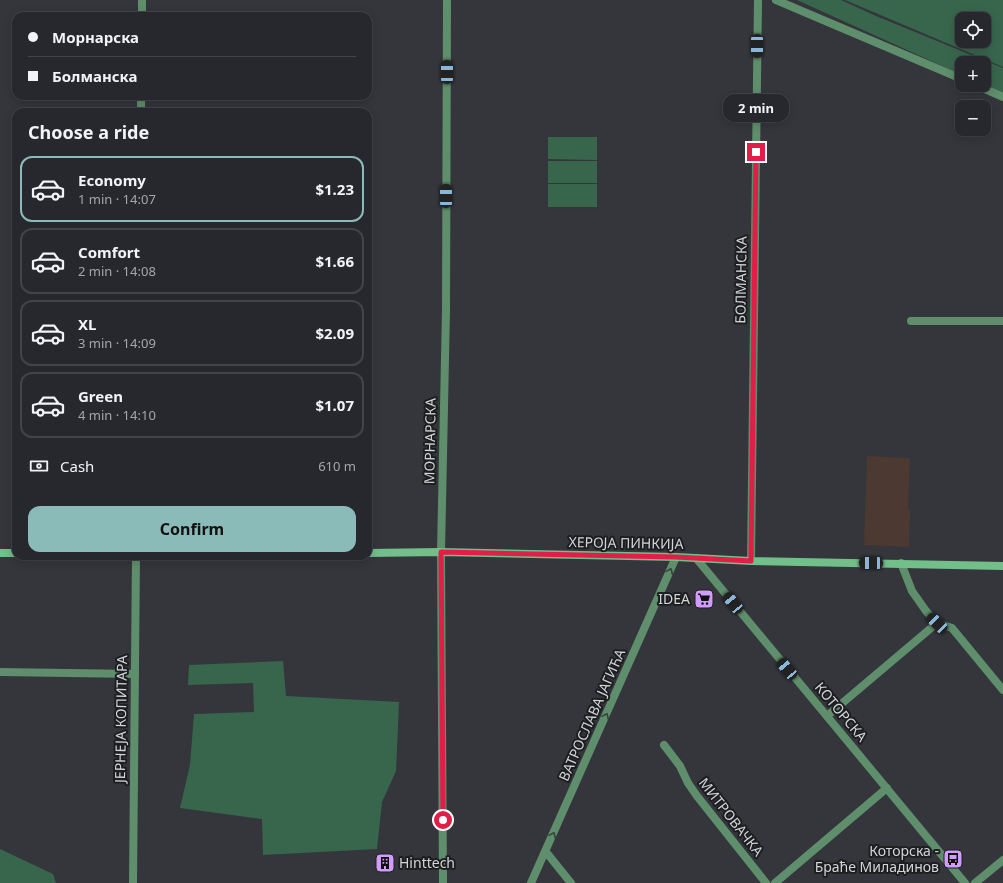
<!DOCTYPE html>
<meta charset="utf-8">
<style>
:root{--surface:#27282d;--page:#333439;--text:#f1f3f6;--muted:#a4a6aa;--line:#434449;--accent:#8bbbb9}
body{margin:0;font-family:"Noto Sans",sans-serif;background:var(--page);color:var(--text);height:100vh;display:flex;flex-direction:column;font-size:15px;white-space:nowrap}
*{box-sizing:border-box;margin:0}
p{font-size:13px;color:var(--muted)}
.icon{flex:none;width:22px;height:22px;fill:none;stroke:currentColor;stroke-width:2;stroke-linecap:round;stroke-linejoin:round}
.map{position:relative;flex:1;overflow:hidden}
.panel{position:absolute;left:12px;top:108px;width:360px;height:452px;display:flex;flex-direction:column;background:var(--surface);border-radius:12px;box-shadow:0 2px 10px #0003,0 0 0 1px var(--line)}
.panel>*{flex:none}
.banner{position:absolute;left:12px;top:12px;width:360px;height:88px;border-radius:12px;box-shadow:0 2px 10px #0003,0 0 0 1px var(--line);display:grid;align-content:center;height:88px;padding:0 16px;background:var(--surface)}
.fabs{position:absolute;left:955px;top:12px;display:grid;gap:8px}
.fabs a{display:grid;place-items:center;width:36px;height:36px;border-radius:8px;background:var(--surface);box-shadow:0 2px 10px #0003,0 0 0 1px var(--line);font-size:20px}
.end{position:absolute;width:18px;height:18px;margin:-9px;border:5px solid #e11d48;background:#fff;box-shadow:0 0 0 2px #fff}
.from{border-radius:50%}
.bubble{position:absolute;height:28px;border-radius:12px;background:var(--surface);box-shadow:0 2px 10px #0003,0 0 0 1px var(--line);font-size:13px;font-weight:700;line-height:28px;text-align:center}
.car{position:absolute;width:12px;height:24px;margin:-12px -6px;border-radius:5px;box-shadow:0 0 3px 1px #0007;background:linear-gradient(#222 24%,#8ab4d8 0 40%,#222 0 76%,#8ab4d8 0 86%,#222 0)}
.banner b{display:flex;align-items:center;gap:14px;height:38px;font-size:15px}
.banner b+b{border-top:1px solid var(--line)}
.banner i{width:10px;height:10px;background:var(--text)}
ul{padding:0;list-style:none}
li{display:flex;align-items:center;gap:12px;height:66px;margin:0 8px 6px;padding:0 8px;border:2px solid var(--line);border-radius:12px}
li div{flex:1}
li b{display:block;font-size:15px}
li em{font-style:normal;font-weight:700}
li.active{border-color:var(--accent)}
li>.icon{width:36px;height:36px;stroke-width:1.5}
h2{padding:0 16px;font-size:18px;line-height:48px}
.pay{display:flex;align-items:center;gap:10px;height:44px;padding:0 16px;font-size:15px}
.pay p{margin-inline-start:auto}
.primary-button{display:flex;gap:8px;margin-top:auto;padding:8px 16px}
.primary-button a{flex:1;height:46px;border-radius:12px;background:var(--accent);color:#111;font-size:16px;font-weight:700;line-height:46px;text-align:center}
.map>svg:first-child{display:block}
.commercial{fill:#4c3931}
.green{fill:#38664d;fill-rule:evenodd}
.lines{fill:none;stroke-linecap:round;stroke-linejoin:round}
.street{stroke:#5f8e6c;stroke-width:8}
.secondary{stroke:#72bf8a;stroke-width:8}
.oneway{stroke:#34453b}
.route{stroke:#e11d48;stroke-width:5}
.labels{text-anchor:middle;stroke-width:4;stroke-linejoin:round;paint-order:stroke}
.street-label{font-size:14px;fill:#d2d4d8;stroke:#1d1e20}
.poi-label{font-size:14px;fill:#d2d4d8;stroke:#1d1e20;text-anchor:end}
</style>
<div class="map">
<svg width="1003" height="883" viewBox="0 0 1003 883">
<rect width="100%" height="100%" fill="#34363c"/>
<polygon class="commercial" points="867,456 910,458 908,509 910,510 909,547 864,545"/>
<g class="green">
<polygon points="797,0 841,0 876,16 1003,68 1003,94 984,85 984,63 962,63 962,75"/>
<path d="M845,0H1003V67ZM962,19H984V41H962Z"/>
<polygon points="548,137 597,137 597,160 548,159"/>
<rect x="548" y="161" width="49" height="22"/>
<rect x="548" y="184" width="49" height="23"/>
<polygon points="283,661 286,696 399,702 396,771 382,802 377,849 263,855 262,819 180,808 190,765 194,714 254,712 253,683 188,685 189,665"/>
<polygon points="0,849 53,874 56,883 0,883"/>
</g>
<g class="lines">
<g class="street">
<polyline points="776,0 962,79"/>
<polyline points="142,16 142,0"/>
<polyline points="976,85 1003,97"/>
<polyline points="141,112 141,96"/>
<polyline points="911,321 1003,321"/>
<polyline points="696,558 965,883"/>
<polyline points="751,561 758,0"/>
<polyline points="901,563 912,591 926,611 937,623 952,628 1003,690"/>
<polyline points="0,672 135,674"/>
<polyline points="827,716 937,623"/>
<polyline points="664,745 680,766 688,783 697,796 766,883"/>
<polyline points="546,852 571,883"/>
<polyline points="133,883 136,556"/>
<polyline points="443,883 441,552 446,310 447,0"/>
<polyline points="531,883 676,557"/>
<polyline points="775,883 887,788"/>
<polyline points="975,883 1003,860"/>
</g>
<g class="secondary">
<polyline points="0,553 16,553"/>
<polyline points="368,553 441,552 676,557 751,561 1003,566"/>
</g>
</g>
<defs><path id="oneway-chevron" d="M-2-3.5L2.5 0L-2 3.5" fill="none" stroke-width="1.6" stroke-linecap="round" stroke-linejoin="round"/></defs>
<g class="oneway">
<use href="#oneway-chevron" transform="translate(670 571) rotate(-66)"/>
<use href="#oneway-chevron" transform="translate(606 716) rotate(-66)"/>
<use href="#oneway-chevron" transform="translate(553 835) rotate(-66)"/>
</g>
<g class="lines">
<polyline class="route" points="443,820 441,552 676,557 751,561 756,152"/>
</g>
<defs>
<g id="supermarket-square" transform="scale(1)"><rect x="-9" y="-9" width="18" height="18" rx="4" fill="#d09dfe" stroke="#1d1e20"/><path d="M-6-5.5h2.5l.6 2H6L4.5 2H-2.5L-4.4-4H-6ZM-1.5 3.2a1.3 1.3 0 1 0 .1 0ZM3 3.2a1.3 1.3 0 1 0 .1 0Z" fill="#111"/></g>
<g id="bus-square" transform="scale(1)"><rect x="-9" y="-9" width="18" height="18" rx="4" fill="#d09dfe" stroke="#1d1e20"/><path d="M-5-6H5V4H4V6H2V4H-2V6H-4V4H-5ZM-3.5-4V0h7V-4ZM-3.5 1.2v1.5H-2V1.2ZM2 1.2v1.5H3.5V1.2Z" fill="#111"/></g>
<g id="building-square" transform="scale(1)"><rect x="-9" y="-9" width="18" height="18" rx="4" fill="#d09dfe" stroke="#1d1e20"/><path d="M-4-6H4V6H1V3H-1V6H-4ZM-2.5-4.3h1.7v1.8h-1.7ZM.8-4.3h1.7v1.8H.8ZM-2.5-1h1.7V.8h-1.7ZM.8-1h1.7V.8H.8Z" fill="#111"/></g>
</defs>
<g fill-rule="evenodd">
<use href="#supermarket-square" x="704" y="599"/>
<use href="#bus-square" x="953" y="859"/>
<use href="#building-square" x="385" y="863"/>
</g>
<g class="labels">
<g class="street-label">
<text transform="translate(741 280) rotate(-89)" y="5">БОЛМАНСКА</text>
<text transform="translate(430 441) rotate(-89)" y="5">МОРНАРСКА</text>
<text transform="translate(626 543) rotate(1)" y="5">ХЕРОЈА ПИНКИЈА</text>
<text transform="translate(841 712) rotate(50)" y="5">КОТОРСКА</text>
<text transform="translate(592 715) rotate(-66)" y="5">ВАТРОСЛАВА ЈАГИЋА</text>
<text transform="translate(121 719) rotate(-89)" y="5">ЈЕРНЕЈА КОПИТАРА</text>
<text transform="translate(731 817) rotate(52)" y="5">МИТРОВАЧКА</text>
</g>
<g class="poi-label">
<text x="690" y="604">IDEA</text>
<text x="939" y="856">Которска -<tspan x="939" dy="16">Браће Миладинов</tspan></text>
<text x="399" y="868" text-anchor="start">Hinttech</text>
</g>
</g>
</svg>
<div class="fabs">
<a><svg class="icon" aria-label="locate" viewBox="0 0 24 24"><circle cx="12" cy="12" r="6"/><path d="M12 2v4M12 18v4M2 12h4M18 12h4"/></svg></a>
<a>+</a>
<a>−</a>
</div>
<i class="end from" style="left:443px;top:820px"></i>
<i class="end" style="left:756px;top:152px"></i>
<div class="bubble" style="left:723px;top:94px;width:66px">2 min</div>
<i class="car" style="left:757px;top:46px;rotate:180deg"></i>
<i class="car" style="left:447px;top:72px;rotate:0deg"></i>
<i class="car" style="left:446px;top:196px;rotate:0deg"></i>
<i class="car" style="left:871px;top:563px;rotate:271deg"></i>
<i class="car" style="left:733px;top:603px;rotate:321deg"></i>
<i class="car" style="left:937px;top:623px;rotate:314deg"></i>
<i class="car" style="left:787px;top:669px;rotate:320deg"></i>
<div class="banner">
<b><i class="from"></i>Морнарска</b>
<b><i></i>Болманска</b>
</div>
<section class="panel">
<h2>Choose a ride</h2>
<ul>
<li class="active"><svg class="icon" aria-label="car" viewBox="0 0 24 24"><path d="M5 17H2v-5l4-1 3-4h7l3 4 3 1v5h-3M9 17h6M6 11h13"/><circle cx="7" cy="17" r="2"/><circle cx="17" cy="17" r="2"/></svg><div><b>Economy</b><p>1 min · 14:07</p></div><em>$1.23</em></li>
<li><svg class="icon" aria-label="car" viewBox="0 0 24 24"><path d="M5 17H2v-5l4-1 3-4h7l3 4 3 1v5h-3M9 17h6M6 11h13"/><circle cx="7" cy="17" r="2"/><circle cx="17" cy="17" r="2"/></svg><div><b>Comfort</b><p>2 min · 14:08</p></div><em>$1.66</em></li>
<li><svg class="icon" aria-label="car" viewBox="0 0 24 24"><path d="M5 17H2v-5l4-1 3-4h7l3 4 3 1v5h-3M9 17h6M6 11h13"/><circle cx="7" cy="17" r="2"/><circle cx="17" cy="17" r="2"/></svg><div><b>XL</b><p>3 min · 14:09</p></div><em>$2.09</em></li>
<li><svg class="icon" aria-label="car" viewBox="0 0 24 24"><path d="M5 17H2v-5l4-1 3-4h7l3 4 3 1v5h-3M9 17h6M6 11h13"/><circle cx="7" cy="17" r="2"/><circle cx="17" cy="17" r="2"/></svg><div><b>Green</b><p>4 min · 14:10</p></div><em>$1.07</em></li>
</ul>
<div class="pay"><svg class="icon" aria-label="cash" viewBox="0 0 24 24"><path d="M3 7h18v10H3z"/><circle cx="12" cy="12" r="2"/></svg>Cash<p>610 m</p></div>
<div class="primary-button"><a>Confirm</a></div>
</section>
</div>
